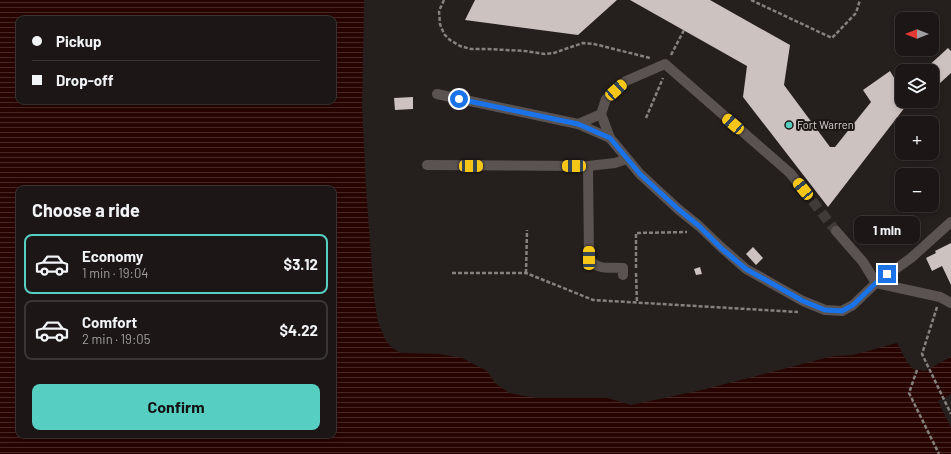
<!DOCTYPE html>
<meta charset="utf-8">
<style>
:root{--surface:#1c1716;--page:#25201f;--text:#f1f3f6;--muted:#a09fa1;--line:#3a3635;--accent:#57cec2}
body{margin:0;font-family:Barlow,sans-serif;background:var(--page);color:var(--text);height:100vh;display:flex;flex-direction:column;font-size:15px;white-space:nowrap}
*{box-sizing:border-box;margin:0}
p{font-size:13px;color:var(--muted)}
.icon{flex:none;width:22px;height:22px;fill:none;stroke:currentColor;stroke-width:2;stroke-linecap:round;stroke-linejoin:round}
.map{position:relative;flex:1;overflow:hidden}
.drawer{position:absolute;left:16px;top:186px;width:320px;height:252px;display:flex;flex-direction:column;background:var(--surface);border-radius:8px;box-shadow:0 2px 6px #0003,0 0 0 1px var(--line)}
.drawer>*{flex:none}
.top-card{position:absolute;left:16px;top:16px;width:320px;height:88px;border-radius:8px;box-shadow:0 2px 6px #0003,0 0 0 1px var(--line);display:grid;align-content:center;height:88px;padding:0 16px;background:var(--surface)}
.needle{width:26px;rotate:270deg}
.buttons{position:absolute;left:895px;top:12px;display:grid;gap:8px}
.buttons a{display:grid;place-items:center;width:44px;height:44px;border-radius:8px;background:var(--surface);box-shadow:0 2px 6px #0003,0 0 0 1px var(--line);font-size:20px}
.end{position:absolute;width:18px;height:18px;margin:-9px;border:5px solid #1a73e8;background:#fff;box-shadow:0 0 0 2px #fff}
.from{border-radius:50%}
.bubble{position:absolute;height:28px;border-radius:8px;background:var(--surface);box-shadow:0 2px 6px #0003,0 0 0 1px var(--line);font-size:13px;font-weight:700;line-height:28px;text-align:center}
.car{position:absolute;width:12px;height:24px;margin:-12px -6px;border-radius:5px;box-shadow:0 0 3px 1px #0007;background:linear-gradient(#f5c518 24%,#345 0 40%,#f5c518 0 76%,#345 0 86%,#f5c518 0)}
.top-card b{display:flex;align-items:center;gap:14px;height:38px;font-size:15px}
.top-card b+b{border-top:1px solid var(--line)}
.top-card i{width:10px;height:10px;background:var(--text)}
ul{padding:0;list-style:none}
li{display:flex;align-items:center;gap:12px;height:60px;margin:0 8px 6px;padding:0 8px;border:2px solid var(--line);border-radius:8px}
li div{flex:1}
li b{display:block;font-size:15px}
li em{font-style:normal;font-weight:700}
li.active{border-color:var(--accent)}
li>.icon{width:36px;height:36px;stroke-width:1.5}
h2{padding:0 16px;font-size:18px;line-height:48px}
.button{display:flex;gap:8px;margin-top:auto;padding:8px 16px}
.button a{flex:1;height:46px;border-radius:8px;background:var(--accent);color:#111;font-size:16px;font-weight:700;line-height:46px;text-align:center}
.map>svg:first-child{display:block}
.water{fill:url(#water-rules);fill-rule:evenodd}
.pier{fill:#251f1d}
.building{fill:#ccc3c1}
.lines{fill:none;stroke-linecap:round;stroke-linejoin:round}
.minor-tunnel{stroke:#403a38;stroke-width:10;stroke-dasharray:10 5;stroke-linecap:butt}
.path{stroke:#85817f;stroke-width:2.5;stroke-dasharray:4 2;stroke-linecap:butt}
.minor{stroke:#5a5351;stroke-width:10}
.route{stroke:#1a73e8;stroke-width:5}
.poi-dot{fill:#57cec2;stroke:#1c1614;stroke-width:1.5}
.labels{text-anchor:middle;stroke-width:4;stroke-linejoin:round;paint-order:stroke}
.poi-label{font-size:11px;fill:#d8d4d3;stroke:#1c1614;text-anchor:start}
</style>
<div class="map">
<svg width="951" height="454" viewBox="0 0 951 454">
<defs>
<pattern id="water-rules" width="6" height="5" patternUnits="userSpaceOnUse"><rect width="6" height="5" fill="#280400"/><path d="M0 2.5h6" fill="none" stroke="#462824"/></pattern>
</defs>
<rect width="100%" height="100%" fill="#251f1d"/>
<path class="water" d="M0,0H364L362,107L366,188L374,297L378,322L385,339L391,347L400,353L439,354L462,358L487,371L495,383L509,393L536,398H607L631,405L702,390L814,361L834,356L853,355L897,343L907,362L913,369L925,371L951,357V454H0ZM19,19H333V101H19ZM19,189H333V435H19Z"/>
<polygon class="pier" points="951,394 951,428 938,401"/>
<g class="building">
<polygon points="475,0 617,0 578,35 465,20"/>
<polygon points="630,0 710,0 790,45 784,85 830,147 835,147 871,102 863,90 890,71 902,91 902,101 908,101 909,102 828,207 743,97 747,66"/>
<polygon points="948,48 951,51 951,73 939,84 932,76 932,71 927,71 925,69"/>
<polygon points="413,97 413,109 395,110 394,98"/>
<polygon points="951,243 951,285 942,266 932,271 926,258 936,253 935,251"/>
<polygon points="753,247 763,258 756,265 746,254"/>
<polygon points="700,267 702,274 696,275 694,269"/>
</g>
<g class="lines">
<polyline class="minor-tunnel" points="803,189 836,231"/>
<g class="path">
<polyline points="444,0 439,11 440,24 444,34 450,40 460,46 471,49 487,49 525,51 545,54 554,53 568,48 583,43 594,44 650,58"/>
<polyline points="751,0 832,38 856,13 860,0"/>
<polyline points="671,55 684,30"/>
<polyline points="646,118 663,78"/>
<polyline points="636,268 636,233 687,232"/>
<polyline points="452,273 526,273 593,300 798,312"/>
<polyline points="526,273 527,230"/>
<polyline points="636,273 637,303"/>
<polyline points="937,307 922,354 951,414"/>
<polyline points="917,370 909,393 939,454"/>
</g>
<g class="minor">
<polyline points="437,94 578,124 610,138 640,174 678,209 699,226 721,247 746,269 803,301 825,310 842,311 853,305 876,283 911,258 951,222"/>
<polyline points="601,114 610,138"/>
<polyline points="578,124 601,114 606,99 626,81 665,64 790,173 803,189"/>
<polyline points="427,165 588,166 615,163 627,159"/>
<path d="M588,166L589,258C597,271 609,267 623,268V275"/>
<polyline points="836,231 863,262 876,283 940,297 951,303"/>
</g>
</g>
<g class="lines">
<polyline class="route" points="459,99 578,124 610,138 640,174 678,209 699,226 721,248 746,269 803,301 825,310 842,311 853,305 876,283 887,274"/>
</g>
<circle class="poi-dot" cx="789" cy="125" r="4"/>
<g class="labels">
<g class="poi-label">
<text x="797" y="129">Fort Warren</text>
</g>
</g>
</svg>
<div class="buttons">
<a><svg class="needle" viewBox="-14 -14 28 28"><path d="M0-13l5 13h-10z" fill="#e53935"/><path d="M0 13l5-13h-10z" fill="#a09fa1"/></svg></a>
<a><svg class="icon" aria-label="layers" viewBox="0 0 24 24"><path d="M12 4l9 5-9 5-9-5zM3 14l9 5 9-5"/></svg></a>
<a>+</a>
<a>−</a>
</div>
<i class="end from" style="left:459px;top:99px"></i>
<i class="end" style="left:887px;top:274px"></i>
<div class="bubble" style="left:854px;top:216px;width:66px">1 min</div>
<i class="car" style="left:616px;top:90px;rotate:48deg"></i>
<i class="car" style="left:733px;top:124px;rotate:311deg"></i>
<i class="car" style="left:471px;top:166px;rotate:90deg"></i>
<i class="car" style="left:574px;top:166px;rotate:270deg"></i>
<i class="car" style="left:803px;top:189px;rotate:321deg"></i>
<i class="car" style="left:589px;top:258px;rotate:0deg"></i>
<div class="top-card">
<b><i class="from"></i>Pickup</b>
<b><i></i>Drop-off</b>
</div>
<section class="drawer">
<h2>Choose a ride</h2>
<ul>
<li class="active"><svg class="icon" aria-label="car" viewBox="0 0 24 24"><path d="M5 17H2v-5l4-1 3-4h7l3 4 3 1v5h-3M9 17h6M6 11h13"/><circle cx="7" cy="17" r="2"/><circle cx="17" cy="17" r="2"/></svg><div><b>Economy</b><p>1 min · 19:04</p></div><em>$3.12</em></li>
<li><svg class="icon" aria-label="car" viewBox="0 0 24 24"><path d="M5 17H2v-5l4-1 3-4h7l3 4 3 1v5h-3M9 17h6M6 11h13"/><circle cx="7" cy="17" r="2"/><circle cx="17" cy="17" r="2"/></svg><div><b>Comfort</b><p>2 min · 19:05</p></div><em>$4.22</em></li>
</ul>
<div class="button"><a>Confirm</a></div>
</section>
</div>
